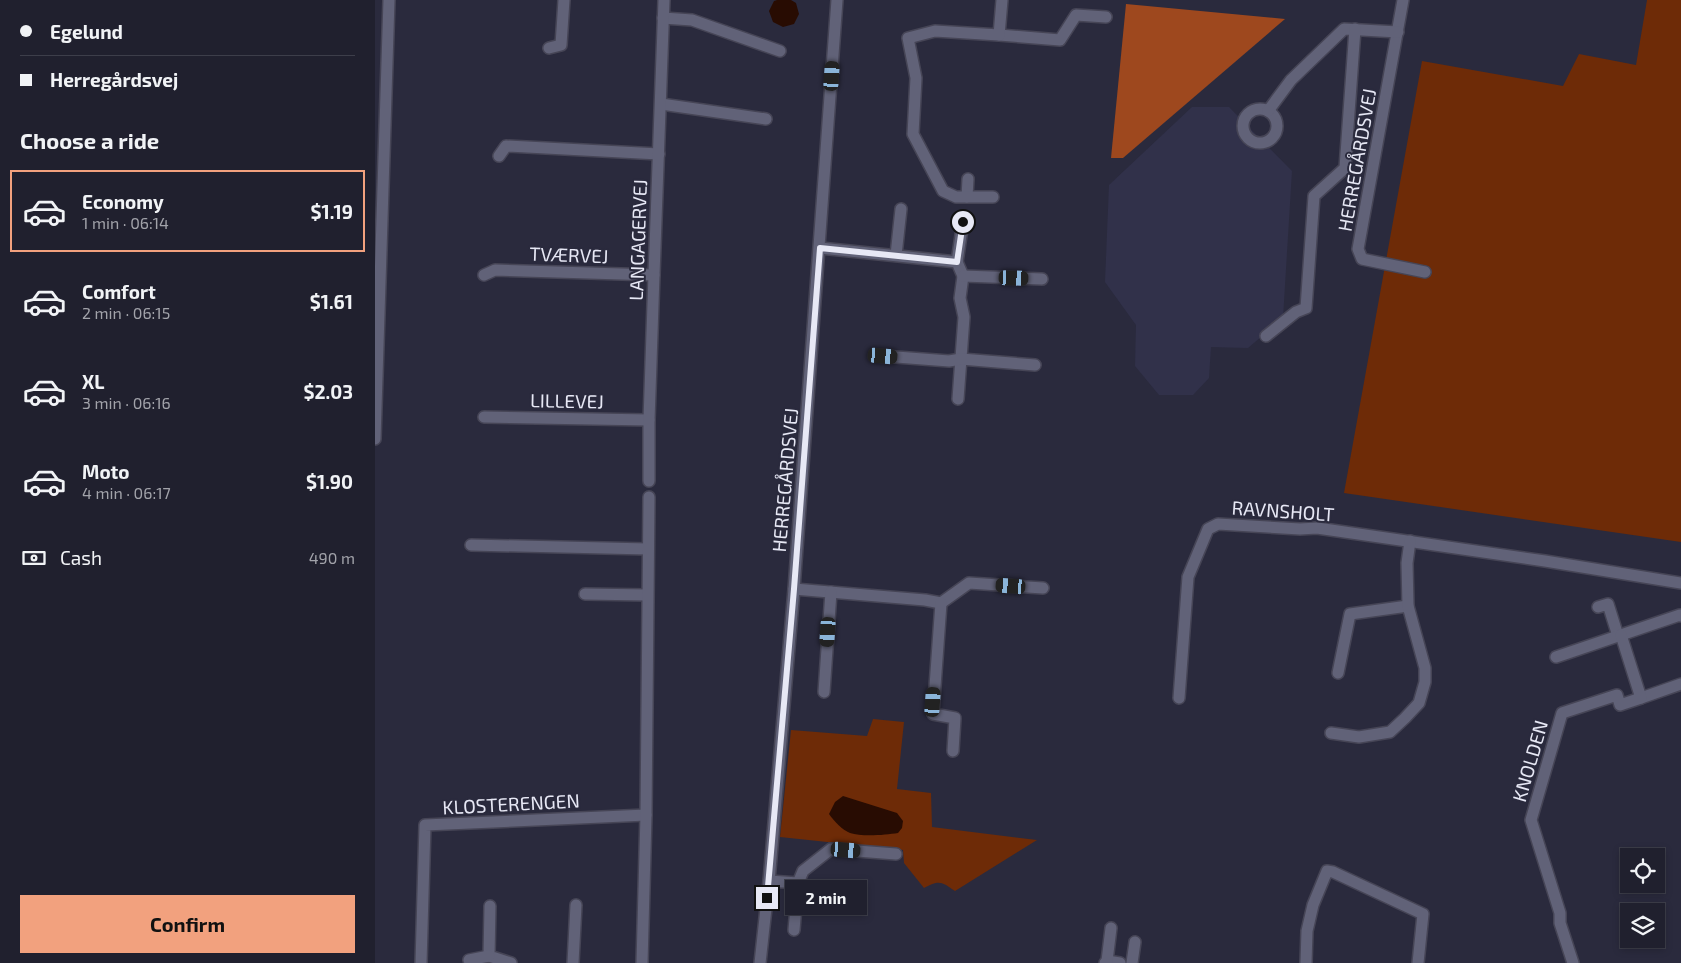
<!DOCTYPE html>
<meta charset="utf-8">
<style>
:root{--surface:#20202e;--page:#2d2d3a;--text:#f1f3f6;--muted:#a2a3aa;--line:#3d3e4a;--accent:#f2a17e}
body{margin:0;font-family:"Exo 2",sans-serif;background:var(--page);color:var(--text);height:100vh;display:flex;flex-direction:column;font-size:19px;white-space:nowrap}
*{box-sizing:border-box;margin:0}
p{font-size:16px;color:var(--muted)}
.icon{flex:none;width:28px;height:28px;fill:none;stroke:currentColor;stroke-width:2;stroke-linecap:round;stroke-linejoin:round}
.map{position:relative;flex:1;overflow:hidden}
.details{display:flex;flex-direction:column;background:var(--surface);width:375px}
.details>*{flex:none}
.hud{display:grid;align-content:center;height:110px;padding:0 20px;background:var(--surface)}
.fabs{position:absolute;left:1245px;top:848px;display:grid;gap:10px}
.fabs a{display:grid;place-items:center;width:45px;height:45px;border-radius:0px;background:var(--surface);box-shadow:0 2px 8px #0003,0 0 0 1px var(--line);font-size:25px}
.end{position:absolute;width:22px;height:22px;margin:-11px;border:6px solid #e7e8f5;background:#111;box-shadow:0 0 0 2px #111}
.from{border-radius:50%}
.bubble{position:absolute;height:35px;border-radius:0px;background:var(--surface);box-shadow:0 2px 8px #0003,0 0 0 1px var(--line);font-size:16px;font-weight:700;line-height:35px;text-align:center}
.car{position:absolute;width:15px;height:30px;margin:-15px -8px;border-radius:6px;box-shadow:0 0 4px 1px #0007;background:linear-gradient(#222 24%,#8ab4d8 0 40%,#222 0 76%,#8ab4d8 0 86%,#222 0)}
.hud b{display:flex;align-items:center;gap:18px;height:48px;font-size:19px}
.hud b+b{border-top:1px solid var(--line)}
.hud i{width:12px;height:12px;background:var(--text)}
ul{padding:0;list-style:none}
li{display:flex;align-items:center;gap:15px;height:82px;margin:0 10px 8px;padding:0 10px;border:2px solid transparent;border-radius:0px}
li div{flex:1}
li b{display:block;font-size:19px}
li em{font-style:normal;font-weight:700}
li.active{border-color:var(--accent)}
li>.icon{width:45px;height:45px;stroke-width:1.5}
h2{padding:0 20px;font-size:22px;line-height:60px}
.pay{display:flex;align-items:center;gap:12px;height:55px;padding:0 20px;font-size:19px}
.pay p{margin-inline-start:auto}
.primary-button{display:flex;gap:10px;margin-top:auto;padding:10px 20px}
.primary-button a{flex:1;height:58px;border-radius:0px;background:var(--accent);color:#111;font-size:20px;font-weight:700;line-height:58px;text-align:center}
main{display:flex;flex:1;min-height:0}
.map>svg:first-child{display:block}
.built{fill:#31314a}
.green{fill:#6e2b07}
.forest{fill:#9e481e}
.water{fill:#280c02}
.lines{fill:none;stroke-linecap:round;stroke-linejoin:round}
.minor-casing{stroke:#464556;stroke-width:14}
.minor{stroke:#616278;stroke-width:11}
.route{stroke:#e7e8f5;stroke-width:6}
.labels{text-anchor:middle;stroke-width:4;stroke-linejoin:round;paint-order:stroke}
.street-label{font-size:19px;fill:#e7e8f5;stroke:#2a2a3d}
</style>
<main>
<section class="details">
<div class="hud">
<b><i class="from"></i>Egelund</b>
<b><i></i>Herregårdsvej</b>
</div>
<h2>Choose a ride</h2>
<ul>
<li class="active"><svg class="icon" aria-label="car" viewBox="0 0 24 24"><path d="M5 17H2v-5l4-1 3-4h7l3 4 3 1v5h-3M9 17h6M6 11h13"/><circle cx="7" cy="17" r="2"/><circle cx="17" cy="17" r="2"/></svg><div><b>Economy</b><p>1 min · 06:14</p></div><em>$1.19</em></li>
<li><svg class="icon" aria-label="car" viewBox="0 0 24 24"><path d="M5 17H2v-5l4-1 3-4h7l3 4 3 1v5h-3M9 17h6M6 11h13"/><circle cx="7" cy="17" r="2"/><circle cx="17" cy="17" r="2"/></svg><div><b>Comfort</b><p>2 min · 06:15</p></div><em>$1.61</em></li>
<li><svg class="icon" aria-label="car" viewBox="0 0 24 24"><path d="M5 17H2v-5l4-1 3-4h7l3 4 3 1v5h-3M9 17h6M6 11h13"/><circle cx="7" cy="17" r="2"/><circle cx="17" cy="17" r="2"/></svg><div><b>XL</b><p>3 min · 06:16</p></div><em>$2.03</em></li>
<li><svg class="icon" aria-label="car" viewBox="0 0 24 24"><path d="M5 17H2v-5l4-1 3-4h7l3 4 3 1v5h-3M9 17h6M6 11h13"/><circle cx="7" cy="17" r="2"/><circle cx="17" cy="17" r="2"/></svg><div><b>Moto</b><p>4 min · 06:17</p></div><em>$1.90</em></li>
</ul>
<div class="pay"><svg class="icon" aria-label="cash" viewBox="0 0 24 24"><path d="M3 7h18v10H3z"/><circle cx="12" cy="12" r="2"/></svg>Cash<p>490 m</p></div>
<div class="primary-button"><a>Confirm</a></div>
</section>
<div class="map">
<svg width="1306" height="963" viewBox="0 0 1306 963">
<rect width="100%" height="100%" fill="#2a2a3d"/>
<polygon class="built" points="817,107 854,107 917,171 908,318 873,348 836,347 834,378 818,395 784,395 760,366 761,325 730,282 734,185"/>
<g class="green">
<polygon points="1272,0 1306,0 1306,542 969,493 1047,61 1188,86 1204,54 1261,65"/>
<path d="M498,719L529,722L522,789L556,793L557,827L662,840L580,891C566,881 564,880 549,888L529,863L528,850L405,837L416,730L492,736Z"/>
</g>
<polygon class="forest" points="751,4 910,19 748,158 736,158"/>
<g class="water">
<polygon points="402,0 416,0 421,3 424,14 419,24 408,27 398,22 394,11 399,1"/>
<path d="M468,796L522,813L528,821L527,828L523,833C510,835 487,837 475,833C467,830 459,821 454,814L460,802Z"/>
</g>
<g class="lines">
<g class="minor-casing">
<g id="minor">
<polyline points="1028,0 983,249 987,259 1050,272"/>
<polyline points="288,18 317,20 405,51"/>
<polyline points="624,35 685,40 701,15 731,17"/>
<polyline points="174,48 186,45 189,0"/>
<polyline points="286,104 391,119"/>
<circle cx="885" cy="126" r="17"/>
<polyline points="893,111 916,80 969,29 1023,32"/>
<polyline points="124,156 131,146 284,154"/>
<polyline points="592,197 593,179"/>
<polyline points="618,197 581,197 568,191 538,134 541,78 533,38 560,31 624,35 627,0"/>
<polyline points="445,248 582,262 588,276 585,298 589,317 583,399"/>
<polyline points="521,255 526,209"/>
<polyline points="582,262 588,222"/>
<polyline points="109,275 120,270 279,275"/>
<polyline points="588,276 667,279"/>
<polyline points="891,336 921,312 931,308 939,196 970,168 980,29"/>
<polyline points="508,356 574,361 586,359 660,365"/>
<polyline points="109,417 274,420"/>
<polyline points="0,439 14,0"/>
<polyline points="274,481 274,420 279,275 289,0"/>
<polyline points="96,545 273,549"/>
<polyline points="419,589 550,600 566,603 594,583 668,588"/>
<polyline points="210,594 272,595"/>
<polyline points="566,603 558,714 580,718 578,751"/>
<polyline points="1223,607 1233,604 1243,636"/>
<polyline points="1181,657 1305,615 1306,616"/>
<polyline points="963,673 975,614 1033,606"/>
<polyline points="449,692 456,592"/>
<polyline points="804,698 813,577 833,529 843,524 925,529 942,528 1170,561 1306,583"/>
<polyline points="1266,698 1306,684"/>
<polyline points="956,733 984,737 1015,732 1030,718 1044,703 1050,682 1050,668 1033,606 1032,563 1035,541"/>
<polyline points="394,881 423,883"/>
<polyline points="115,906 114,956 136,963"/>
<polyline points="419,930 423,883 428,871 456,849 521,854"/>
<polyline points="94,960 114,956"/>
<polyline points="732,961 745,963"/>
<polyline points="46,963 50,825 271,815"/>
<polyline points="198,963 201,905"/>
<polyline points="267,963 271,815 274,497"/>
<polyline points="385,963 394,881 419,589 462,0"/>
<polyline points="730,963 732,961 736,928"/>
<polyline points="757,963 760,942"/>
<polyline points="931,963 932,931 938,905 952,871 958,872 1048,914 1043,963"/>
<polyline points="1198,963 1185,923 1185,913 1156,820 1187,713 1242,695 1245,705 1266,698 1246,635"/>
</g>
</g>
<use href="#minor" class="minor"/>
</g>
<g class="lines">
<polyline class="route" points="392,898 419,589 445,248 582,262 588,222"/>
</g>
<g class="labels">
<g class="street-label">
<text transform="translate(982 160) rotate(-80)" y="7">HERREGÅRDSVEJ</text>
<text transform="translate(263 240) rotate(-88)" y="7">LANGAGERVEJ</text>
<text transform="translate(194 255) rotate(2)" y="7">TVÆRVEJ</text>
<text transform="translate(192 401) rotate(1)" y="7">LILLEVEJ</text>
<text transform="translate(410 480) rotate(-85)" y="7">HERREGÅRDSVEJ</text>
<text transform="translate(908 511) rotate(4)" y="7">RAVNSHOLT</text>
<text transform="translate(1155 761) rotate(-74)" y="7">KNOLDEN</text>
<text transform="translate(136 804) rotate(-3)" y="7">KLOSTERENGEN</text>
</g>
</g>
</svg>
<div class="fabs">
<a><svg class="icon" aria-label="locate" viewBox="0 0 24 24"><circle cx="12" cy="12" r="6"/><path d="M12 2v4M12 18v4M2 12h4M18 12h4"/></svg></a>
<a><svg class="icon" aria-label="layers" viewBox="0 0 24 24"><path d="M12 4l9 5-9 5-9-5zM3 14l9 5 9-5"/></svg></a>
</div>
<i class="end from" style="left:588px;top:222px"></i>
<i class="end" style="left:392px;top:898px"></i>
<div class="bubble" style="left:410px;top:880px;width:82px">2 min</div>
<i class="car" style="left:457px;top:76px;rotate:4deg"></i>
<i class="car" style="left:639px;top:278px;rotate:92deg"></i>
<i class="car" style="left:508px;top:356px;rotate:95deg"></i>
<i class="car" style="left:636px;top:586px;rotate:274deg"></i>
<i class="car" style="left:453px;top:632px;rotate:184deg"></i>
<i class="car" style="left:558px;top:702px;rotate:4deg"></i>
<i class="car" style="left:471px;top:850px;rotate:95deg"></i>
</div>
</main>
